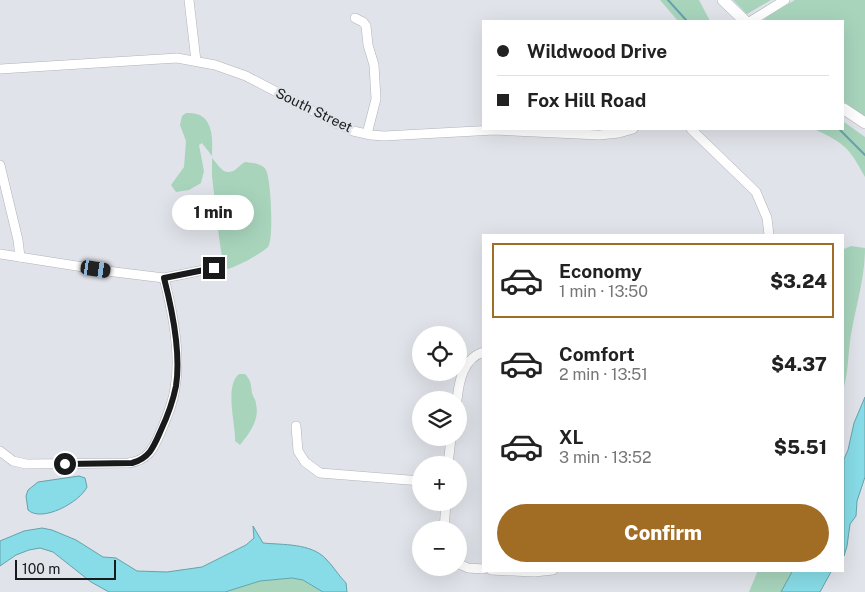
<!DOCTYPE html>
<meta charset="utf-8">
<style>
:root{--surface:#fff;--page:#f6f6f6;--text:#222;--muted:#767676;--line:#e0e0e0;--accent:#a16d25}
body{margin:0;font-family:"Public Sans",sans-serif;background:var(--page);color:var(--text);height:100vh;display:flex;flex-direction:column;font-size:19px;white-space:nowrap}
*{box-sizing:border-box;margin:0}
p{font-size:16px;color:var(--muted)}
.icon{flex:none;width:28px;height:28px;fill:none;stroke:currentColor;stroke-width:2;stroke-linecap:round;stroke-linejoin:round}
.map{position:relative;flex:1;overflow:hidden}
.sheet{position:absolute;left:482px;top:234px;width:362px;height:338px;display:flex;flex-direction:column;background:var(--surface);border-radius:0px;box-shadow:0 5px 20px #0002}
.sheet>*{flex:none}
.hud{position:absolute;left:482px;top:20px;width:362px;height:110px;border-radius:0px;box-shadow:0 5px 20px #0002;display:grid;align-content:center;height:110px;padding:0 15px;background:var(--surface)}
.buttons{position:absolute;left:412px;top:326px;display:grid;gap:10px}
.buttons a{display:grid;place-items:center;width:55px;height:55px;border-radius:50%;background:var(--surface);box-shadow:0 5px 20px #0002;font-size:25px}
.scale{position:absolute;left:15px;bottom:12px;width:101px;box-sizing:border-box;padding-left:5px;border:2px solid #191a1c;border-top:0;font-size:14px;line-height:18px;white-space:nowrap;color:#191a1c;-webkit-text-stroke:4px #e0e3e9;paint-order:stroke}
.end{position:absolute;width:22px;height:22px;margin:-11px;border:6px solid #191a1c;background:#fff;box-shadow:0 0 0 2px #fff}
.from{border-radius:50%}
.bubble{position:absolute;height:35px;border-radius:18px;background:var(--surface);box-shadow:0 5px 20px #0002;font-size:16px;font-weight:800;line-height:35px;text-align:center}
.car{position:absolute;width:15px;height:30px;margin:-15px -8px;border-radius:6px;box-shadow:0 0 4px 1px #0007;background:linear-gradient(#222 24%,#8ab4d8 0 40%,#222 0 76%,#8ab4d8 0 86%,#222 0)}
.hud b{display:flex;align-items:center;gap:18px;height:48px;font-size:19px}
.hud b+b{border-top:1px solid var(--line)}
.hud i{width:12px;height:12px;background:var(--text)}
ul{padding:9px 0 0;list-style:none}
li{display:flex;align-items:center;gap:15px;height:75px;margin:0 10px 8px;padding:0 5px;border:2px solid transparent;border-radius:0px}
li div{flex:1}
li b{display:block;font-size:19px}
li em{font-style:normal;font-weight:800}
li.on{border-color:var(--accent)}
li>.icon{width:45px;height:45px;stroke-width:1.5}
.button{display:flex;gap:10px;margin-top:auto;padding:10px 15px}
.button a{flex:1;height:58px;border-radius:30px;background:var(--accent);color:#fff;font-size:20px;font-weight:800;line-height:58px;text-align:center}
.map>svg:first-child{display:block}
.green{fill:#a8d4bc}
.water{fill:#87dce7;stroke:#66a2aa}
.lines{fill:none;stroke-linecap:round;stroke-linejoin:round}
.stream{stroke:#66a2aa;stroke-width:2}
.minor-casing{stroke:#b0b3b9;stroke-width:10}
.major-casing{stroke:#b0b3b9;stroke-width:12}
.minor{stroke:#fff;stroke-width:9}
.major{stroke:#fff;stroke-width:11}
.route{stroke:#191a1c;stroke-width:6}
.labels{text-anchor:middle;stroke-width:5;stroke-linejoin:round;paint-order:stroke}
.street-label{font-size:14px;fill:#191a1c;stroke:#e0e3e9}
</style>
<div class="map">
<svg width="865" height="592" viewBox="0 0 865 592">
<rect width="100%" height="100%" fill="#e0e3e9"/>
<g class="green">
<polygon points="660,0 699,0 710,21 678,21"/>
<polygon points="733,0 771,0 747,14"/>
<polygon points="795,0 865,0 865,116 844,102 844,21 762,21 768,16"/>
<path d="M186,113C213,111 213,136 212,156L202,143L199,145L204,171L201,183L189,190L176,192L171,185L184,167L186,141L180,125L182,116Z"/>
<path d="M844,122L865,137V177C849,147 844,143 814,129H844Z"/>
<path d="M212,158C219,165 223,177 235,170C239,167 241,164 245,162C252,163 262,163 266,170C271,179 274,239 268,247C262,253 235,268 227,269L223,264L219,237L212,176Z"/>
<path d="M851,246L865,248C865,276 857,302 852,329C848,348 849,368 844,387V249Z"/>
<path d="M239,374H245C251,380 251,385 252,393C253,397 256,400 256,404C260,420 249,434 240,445L235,441C236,425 224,386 239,374Z"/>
<polygon points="758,570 793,570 781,592 749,592"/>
<polygon points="292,578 303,580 323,592 225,592 260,581"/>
</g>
<g class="water">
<polygon points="865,397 865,477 857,501 856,516 850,524 847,546 844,556 844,459 848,450 854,423"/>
<path d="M79,476L85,478L87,487C80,502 42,523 28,510L26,496L28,490L38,482Z"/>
<path d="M253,526L263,543C283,545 311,543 326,559C334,567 338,575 346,583L347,592H323L303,580L292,578L260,581L225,592H109L91,582L53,552L40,548L29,550L16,555L0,566V541L24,531L42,528L52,530L76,540L103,557L116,558L137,571L167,572L202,567L246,545L254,538Z"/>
<polygon points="793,570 832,570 820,592 781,592"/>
</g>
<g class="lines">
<g class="stream">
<polyline points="668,0 687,21"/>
<polyline points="839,129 865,155"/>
</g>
<g class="minor-casing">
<g id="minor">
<polyline points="189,0 196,61"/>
<polyline points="355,18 363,22 366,26 368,45 374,65 376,99 367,134"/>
<polyline points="751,21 785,0"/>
<polyline points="0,69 177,58 215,65 246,76 338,124 353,131 371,135 384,136 495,130 599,135 619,133 633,129"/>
<polyline points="691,129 756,192 767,218 769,235"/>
<polyline points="0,165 18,240 20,257"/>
<polyline points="0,254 115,272 164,278 214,268"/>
<path d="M457,400C459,381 463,358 484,352"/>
<polyline points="296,426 298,451 305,462 320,473 421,481"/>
<path d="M0,451L13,461L26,464L128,463C148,461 154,448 161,431C167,417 173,403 175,388C181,356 172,309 164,278"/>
<polyline points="448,465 451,438"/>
<polyline points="444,530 446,502"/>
<polyline points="459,564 468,568 484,569"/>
<polyline points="491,570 534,572 553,570"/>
</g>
</g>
<g class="major-casing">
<g id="major">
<polyline points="723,0 745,21"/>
<polyline points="844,109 865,123"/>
</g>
</g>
<use href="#minor" class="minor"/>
<use href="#major" class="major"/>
</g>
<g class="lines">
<path class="route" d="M65,464L132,463C150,458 154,446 161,430C168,415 173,401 176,386C181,354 172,309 164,278L214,268"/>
</g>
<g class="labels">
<g class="street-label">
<text transform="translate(314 110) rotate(26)" y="5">South Street</text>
</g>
</g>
</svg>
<div class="buttons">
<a><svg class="icon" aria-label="locate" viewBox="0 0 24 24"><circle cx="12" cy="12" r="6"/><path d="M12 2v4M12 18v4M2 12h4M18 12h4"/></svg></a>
<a><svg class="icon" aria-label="layers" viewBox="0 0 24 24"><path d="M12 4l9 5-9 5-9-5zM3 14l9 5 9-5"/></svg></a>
<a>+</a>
<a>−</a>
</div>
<div class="scale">100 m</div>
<i class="end from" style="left:65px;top:464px"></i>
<i class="end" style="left:214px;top:268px"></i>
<div class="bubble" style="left:172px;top:195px;width:82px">1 min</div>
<i class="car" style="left:96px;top:269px;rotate:99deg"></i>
<div class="hud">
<b><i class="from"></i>Wildwood Drive</b>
<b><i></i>Fox Hill Road</b>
</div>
<section class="sheet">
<ul>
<li class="on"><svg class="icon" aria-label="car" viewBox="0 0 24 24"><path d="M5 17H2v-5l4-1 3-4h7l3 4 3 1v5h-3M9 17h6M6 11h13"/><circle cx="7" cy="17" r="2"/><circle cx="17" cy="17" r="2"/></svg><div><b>Economy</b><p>1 min · 13:50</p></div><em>$3.24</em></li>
<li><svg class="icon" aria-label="car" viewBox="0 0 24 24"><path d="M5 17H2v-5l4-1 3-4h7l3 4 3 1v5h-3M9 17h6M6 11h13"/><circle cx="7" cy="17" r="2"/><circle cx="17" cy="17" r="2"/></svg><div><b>Comfort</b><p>2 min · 13:51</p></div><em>$4.37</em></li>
<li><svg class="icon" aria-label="car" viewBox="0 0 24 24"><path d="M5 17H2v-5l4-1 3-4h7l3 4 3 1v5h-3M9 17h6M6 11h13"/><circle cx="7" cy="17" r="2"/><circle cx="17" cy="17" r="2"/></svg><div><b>XL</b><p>3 min · 13:52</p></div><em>$5.51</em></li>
</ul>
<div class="button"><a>Confirm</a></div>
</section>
</div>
